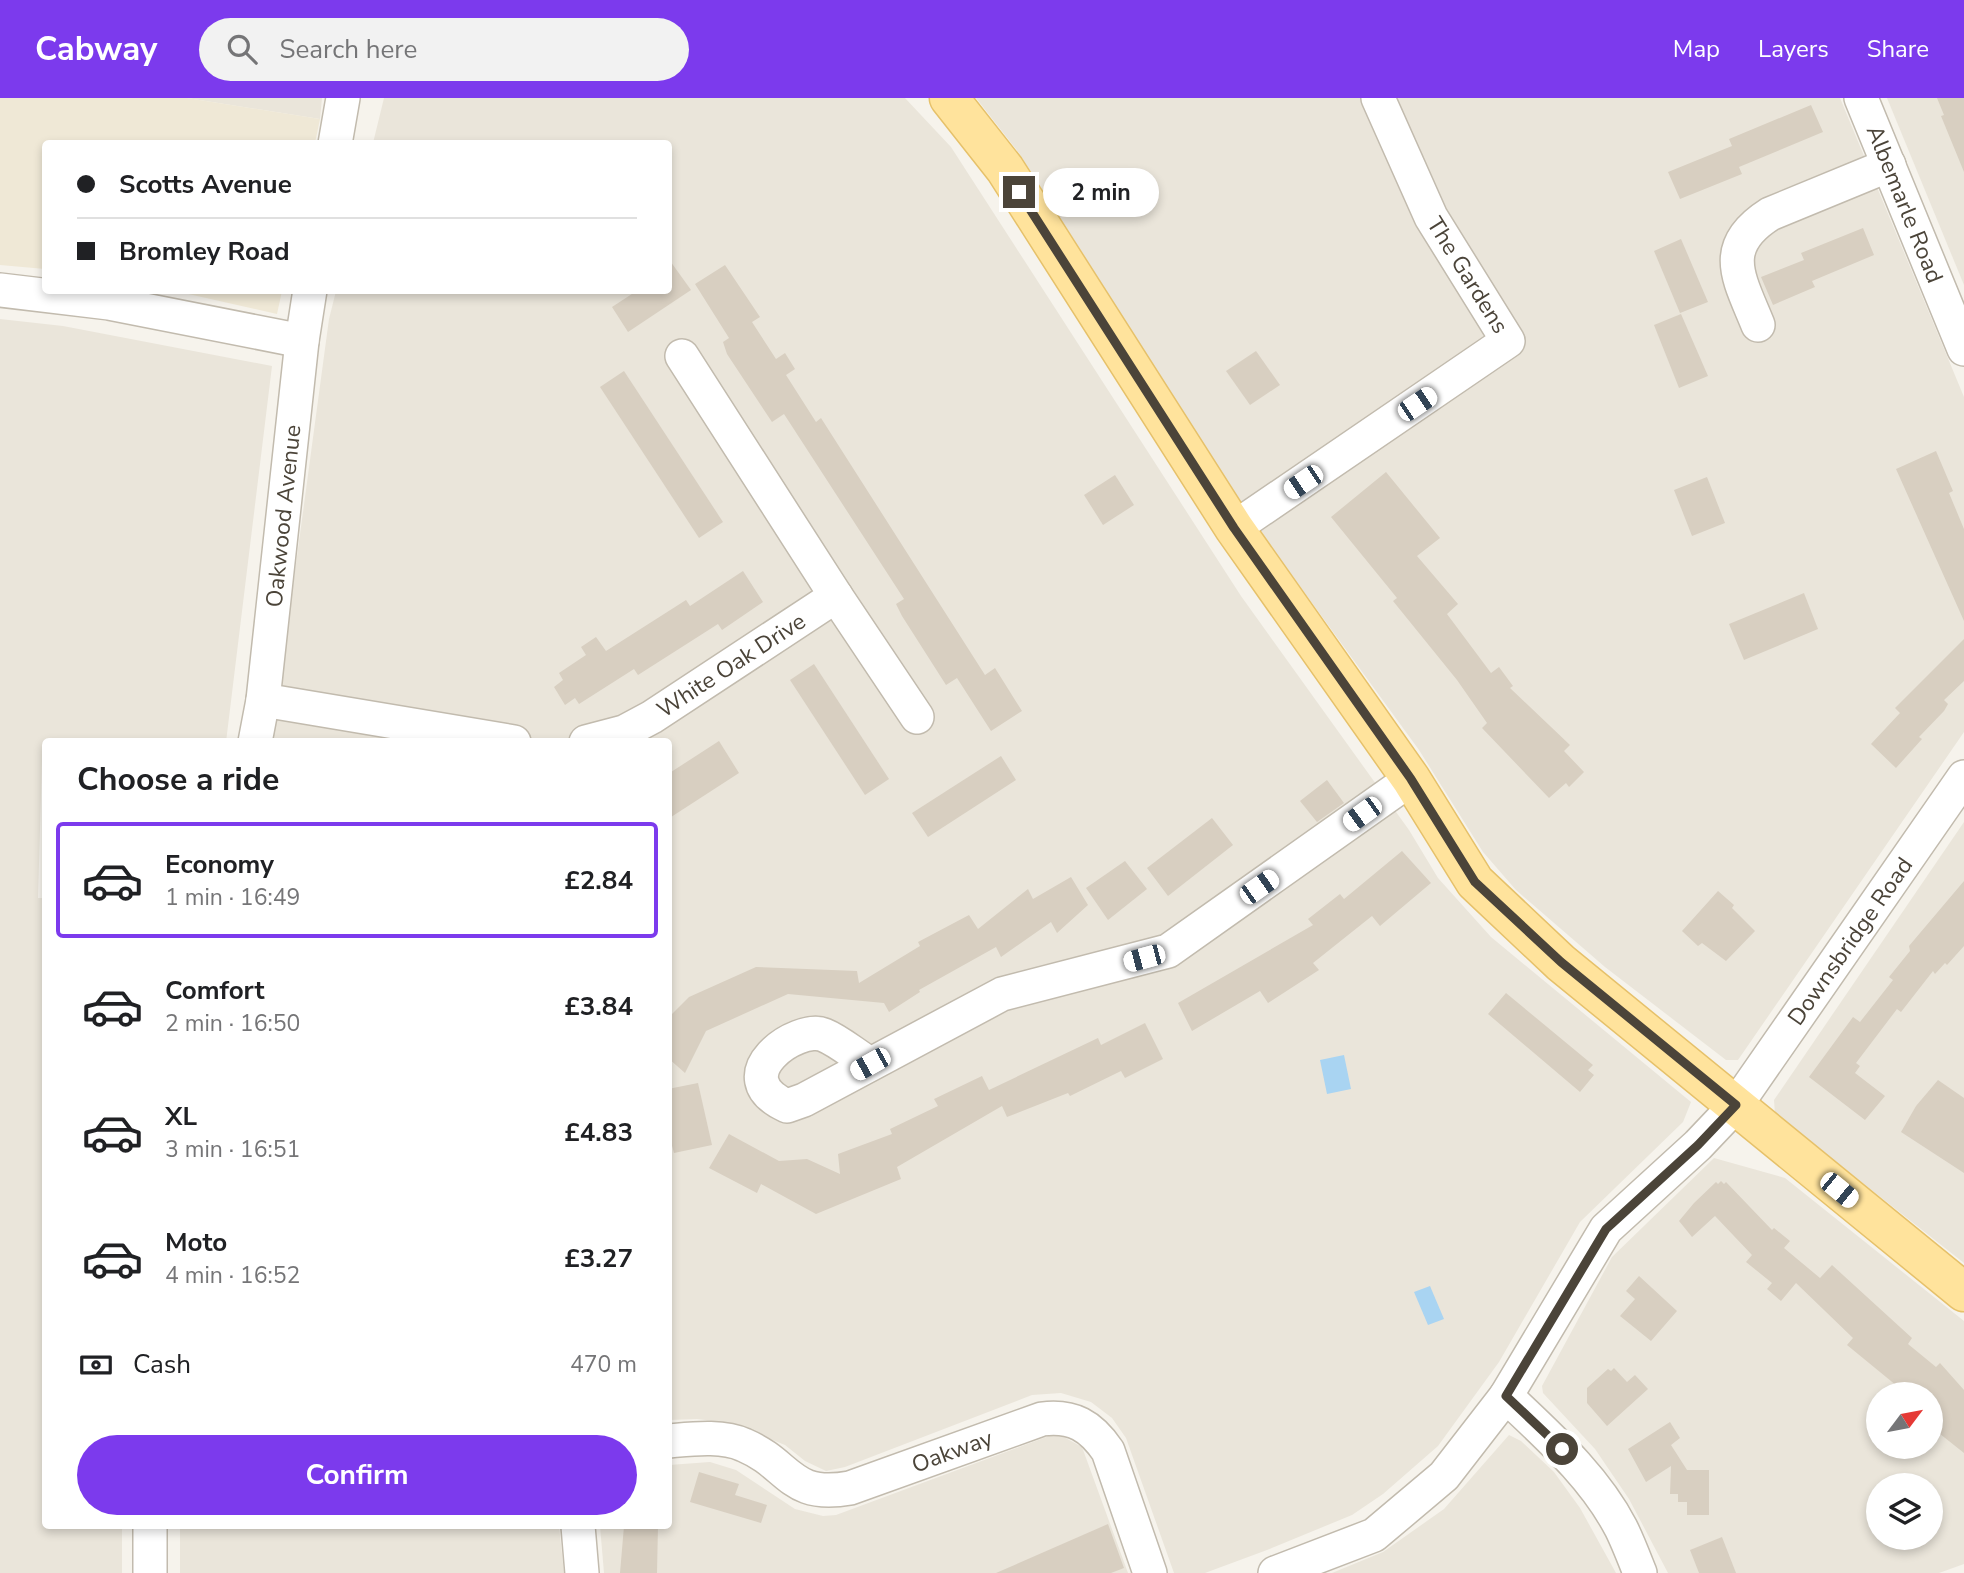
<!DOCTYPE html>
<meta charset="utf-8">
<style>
:root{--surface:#fff;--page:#f2f2f2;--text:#202124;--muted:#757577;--line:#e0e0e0;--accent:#7c3aed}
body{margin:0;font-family:"Nunito Sans",sans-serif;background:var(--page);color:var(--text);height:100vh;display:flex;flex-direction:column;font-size:26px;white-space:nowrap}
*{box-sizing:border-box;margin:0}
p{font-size:23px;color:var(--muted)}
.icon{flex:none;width:38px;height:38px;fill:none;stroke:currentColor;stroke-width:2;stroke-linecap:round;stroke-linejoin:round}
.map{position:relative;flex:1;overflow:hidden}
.details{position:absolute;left:42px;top:640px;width:630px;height:791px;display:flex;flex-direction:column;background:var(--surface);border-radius:7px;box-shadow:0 4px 10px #0003}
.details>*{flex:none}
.banner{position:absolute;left:42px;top:42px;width:630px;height:154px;border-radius:7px;box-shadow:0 4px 10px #0003;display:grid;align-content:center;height:154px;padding:0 35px;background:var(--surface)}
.needle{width:46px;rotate:58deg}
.tools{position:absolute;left:1866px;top:1284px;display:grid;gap:14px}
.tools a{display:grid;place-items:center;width:77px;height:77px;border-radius:50%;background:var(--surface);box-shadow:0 4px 10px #0003;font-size:35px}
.end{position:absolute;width:32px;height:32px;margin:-16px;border:9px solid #4b4439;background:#fff;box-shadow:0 0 0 4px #fff}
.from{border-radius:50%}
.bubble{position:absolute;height:49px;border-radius:24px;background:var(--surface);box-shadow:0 4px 10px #0003;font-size:23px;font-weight:700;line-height:49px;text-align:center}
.car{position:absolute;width:21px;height:42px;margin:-21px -10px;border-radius:9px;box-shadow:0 0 5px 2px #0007;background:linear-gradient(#fff 24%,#345 0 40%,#fff 0 76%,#345 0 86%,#fff 0)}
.banner b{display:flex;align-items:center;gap:24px;height:66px;font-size:26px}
.banner b+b{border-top:2px solid var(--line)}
.banner i{width:18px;height:18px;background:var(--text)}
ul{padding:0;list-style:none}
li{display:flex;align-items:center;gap:21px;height:116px;margin:0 14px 10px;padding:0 21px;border:4px solid transparent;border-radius:7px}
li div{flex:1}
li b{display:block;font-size:26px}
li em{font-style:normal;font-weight:700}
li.on{border-color:var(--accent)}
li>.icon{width:63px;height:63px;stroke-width:1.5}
h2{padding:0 35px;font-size:32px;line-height:84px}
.pay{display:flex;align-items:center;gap:18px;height:77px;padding:0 35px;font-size:26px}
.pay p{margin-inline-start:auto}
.action{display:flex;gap:14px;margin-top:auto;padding:14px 35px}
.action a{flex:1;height:80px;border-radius:42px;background:var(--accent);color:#fff;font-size:28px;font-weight:700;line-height:80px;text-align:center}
header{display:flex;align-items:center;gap:42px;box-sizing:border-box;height:98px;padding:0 35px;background:var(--accent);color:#fff}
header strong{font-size:33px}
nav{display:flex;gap:38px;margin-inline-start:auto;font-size:24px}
.search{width:490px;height:63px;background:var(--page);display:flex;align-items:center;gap:18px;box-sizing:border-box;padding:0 24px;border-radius:38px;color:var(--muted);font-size:26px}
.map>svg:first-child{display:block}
.residential{fill:#eae5da;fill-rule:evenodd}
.education{fill:#efe8d6}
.water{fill:#a9d4f2}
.building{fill:#d8cfc1}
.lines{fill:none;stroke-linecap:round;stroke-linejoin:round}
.minor-casing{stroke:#c2bbae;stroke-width:36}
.major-casing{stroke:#e6c16a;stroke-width:41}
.minor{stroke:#fff;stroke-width:33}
.major{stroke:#ffe39c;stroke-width:38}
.route{stroke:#4b4439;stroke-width:9}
.labels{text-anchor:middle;stroke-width:5;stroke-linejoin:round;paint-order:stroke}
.street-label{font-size:23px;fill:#4b4439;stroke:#fff}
</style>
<header>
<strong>Cabway</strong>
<div class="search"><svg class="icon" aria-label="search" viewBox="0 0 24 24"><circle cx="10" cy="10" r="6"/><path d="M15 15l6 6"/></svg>Search here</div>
<nav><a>Map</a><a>Layers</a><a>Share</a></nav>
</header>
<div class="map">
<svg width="1964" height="1475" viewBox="0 0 1964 1475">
<rect width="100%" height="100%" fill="#f6f3ec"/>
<g class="residential">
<polygon points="187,0 322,0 320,21"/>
<polygon points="384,0 905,0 951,49 1241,498 1409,732 1438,780 1491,839 1691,1004 1683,1024 1580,1124 1499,1264 1438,1348 1383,1396 1352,1417 1267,1452 1205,1475 1174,1475 1126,1340 1112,1320 1091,1304 1061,1295 1032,1297 845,1369 826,1373 805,1363 785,1347 730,1325 697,1321 669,1322 668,644 272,644 329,221 336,193 668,192 668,46 373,45"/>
<polygon points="976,0 1840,0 1964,299 1964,634 1738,962 1726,962 1605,869 1516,792 1483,754 1419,652 1251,421 1019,55"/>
<polygon points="1887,0 1964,0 1964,187"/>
<polygon points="0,221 63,228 272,268 226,644 46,644 45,664 42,663 38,800 46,800 46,1428 122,1428 122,1475 0,1475"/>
<polygon points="1964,724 1964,1165 1775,1016 1774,1002"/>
<path d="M1714,1060L1785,1080L1964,1223V1466L1939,1475H1668L1629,1401L1595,1351L1543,1295L1542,1288L1612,1159ZM1878,1297H1930V1349H1878ZM1878,1388H1930V1440H1878Z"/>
<polygon points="1509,1337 1521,1343 1554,1374 1580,1410 1616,1475 1332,1475 1383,1454 1444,1411"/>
<polygon points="1049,1338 1062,1338 1082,1349 1128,1475 604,1475 600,1428 668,1428 669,1367 710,1364 736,1372 795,1411 823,1418 836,1417"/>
<polygon points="180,1428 559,1428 564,1475 180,1475"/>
</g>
<g class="education">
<polygon points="0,0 187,0 320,21 315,45 46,46 45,171 0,167"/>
<polygon points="175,193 282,192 282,193 277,216"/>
</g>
<g class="water">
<polygon points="1344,957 1351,991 1327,996 1320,962"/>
<polygon points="1430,1188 1444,1221 1428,1227 1414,1194"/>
</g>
<g class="building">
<polygon points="1937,0 1964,0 1964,74 1941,18 1944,17"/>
<polygon points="1811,7 1823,34 1739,69 1742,76 1680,101 1668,74 1732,48 1729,41"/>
<polygon points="1863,130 1874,157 1812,183 1815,189 1773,207 1761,179 1804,162 1801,155"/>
<polygon points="1681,141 1708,204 1680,215 1654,153"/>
<polygon points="668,160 691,192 628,234 612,209 638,192 668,192"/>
<polygon points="725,167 760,219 752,224 776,261 785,255 795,271 786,277 816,324 821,320 985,577 995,570 1022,613 991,633 957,580 946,587 902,518 896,506 904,501 784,316 772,324 727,256 723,244 729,240 695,186"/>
<polygon points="1681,216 1708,278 1679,290 1654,227"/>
<polygon points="1256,253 1280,287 1250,307 1226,273"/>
<polygon points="624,273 723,424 699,440 600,289"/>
<polygon points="1936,353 1953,393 1949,395 1964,431 1964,523 1896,371"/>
<polygon points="1386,374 1440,440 1417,458 1458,506 1447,516 1491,575 1499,569 1513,588 1510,590 1570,647 1564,653 1584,674 1569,689 1566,685 1549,700 1482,630 1487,625 1457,582 1393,503 1397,500 1331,419"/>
<polygon points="1115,377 1134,407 1103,427 1084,397"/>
<polygon points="1707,379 1725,425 1692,438 1674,392"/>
<polygon points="743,473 763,504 722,532 718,526 638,577 634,571 579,606 575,600 565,607 554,589 563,582 559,575 586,557 581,549 596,539 606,553 686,502 690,508"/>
<polygon points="1804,495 1818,531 1744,562 1729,526"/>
<polygon points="1964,541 1964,583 1944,602 1948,606 1944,613 1919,639 1922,641 1896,670 1871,646 1900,615 1895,610"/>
<polygon points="814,566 889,681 865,697 790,582"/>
<polygon points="719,643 739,675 668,721 668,676"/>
<polygon points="1001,658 1016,682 928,739 912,715"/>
<polygon points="1327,682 1344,705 1317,724 1300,703"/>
<polygon points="1212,720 1233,747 1168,798 1147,770"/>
<polygon points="1402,753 1431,785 1380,828 1372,818 1313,865 1319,872 1268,905 1260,893 1192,933 1178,905 1313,827 1308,821 1340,796 1344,801"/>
<polygon points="1125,763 1147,791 1108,822 1086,790"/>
<polygon points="1071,779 1088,807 1057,835 1051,824 1001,859 996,849 919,892 920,894 889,914 884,905 788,896 706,933 685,975 668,960 668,920 689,899 756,869 857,873 859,885 920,848 918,844 969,817 978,831 1028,791 1033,801"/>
<polygon points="1964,783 1964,848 1947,867 1945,865 1935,876 1933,873 1901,914 1897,911 1856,965 1860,968 1855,975 1885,998 1865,1022 1809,979 1853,919 1860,924 1893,882 1889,879 1910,853 1909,848"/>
<polygon points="1718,793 1734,807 1732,810 1755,833 1726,863 1702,845 1698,848 1682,833"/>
<polygon points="1506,895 1593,967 1588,972 1594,977 1580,994 1488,916"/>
<polygon points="1145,925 1163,961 1125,980 1121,973 1070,998 1068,995 1007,1019 1002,1008 897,1069 901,1081 816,1116 761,1086 757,1095 709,1070 729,1036 779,1063 807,1061 840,1076 838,1056 892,1036 890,1031 938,1008 934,1001 982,978 989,992 1098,940 1101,947"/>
<polygon points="1938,982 1964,1000 1964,1075 1901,1034 1916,1008"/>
<polygon points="698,985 712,1047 674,1055 668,1033 668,991"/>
<polygon points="1721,1083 1724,1086 1726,1084 1772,1132 1774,1130 1790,1143 1784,1150 1820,1180 1832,1167 1912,1240 1908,1246 1936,1269 1940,1265 1964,1292 1964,1355 1930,1328 1930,1297 1908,1297 1847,1247 1853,1240 1796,1185 1781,1203 1767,1191 1772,1185 1746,1164 1752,1157 1715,1118 1692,1139 1679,1123 1694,1105 1716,1084 1718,1086"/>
<polygon points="1639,1178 1677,1213 1651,1243 1620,1218 1635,1201 1626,1193"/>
<polygon points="1614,1270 1627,1284 1635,1277 1648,1291 1607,1328 1587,1305 1587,1290 1608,1271 1611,1273"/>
<polygon points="1670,1324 1680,1340 1671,1347 1687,1372 1709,1372 1709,1417 1687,1417 1687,1404 1678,1404 1678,1396 1670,1396 1671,1368 1646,1384 1628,1351"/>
<polygon points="699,1374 739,1386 735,1397 767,1407 761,1425 690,1404"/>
<polygon points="1108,1426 1124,1470 1111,1475 996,1475"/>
<polygon points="624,1428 658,1428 657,1475 620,1475"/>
<polygon points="1722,1439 1736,1475 1699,1475 1690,1452"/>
</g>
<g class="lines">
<g class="minor-casing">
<g id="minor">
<polyline points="1861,0 1964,251"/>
<polyline points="335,46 343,0"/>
<polyline points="0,192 109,205 302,243"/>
<path d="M1758,227C1739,180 1718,149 1770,116L1889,67"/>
<polyline points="1234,430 1508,243 1431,119 1378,0"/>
<polyline points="836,498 917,619"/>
<polyline points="263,602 514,644"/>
<polyline points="255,644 263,602 302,243 310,192"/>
<polyline points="586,644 624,634 652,619 836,498 682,258"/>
<path d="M870,966C855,957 839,943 824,937C798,926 722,978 787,1008L804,1002L1002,896L1168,853L1411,681"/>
<path d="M1506,1298C1548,1338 1594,1378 1621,1430C1628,1444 1634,1460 1640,1475"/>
<path d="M668,1343C692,1341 722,1337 744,1347C791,1367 789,1401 850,1390L1042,1321C1073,1317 1091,1328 1108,1353L1150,1475"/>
<polyline points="150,1428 150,1475"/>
<polyline points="578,1428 582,1475"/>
<polyline points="1275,1475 1374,1437 1444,1378 1506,1298 1606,1131 1698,1047 1736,1007 1964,679"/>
</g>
</g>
<g class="major-casing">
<polyline id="major" points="949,0 1005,71 1234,430 1411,681 1475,784 1561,865 1964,1194"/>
</g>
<use href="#minor" class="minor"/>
<use href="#major" class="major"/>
</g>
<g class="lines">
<polyline class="route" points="1019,94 1234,430 1411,681 1475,784 1561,864 1736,1007 1698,1047 1606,1131 1506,1298 1562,1351"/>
</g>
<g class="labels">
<g class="street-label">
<text transform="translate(1905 106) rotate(68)" y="8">Albemarle Road</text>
<text transform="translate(1468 177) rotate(58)" y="8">The Gardens</text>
<text transform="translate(283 418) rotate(-84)" y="8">Oakwood Avenue</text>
<text transform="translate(731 567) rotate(-33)" y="8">White Oak Drive</text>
<text transform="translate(1850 843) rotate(-55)" y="8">Downsbridge Road</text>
<text transform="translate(952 1353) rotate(-20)" y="8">Oakway</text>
</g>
</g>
</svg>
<div class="tools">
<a><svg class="needle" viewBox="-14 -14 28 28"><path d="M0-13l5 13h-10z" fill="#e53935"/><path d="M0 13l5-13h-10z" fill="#757577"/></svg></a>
<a><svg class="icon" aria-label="layers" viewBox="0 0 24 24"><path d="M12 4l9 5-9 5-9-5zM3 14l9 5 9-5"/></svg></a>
</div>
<i class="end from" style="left:1562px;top:1351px"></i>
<i class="end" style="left:1019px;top:94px"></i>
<div class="bubble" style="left:1043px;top:70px;width:116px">2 min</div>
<i class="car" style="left:1417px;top:306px;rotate:56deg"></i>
<i class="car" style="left:1303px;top:384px;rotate:236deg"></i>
<i class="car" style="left:1362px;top:716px;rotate:234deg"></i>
<i class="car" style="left:1259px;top:789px;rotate:55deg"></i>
<i class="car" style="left:1144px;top:860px;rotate:255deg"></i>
<i class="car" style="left:870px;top:966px;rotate:241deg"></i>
<i class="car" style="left:1839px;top:1092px;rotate:129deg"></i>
<div class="banner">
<b><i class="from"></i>Scotts Avenue</b>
<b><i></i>Bromley Road</b>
</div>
<section class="details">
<h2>Choose a ride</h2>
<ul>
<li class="on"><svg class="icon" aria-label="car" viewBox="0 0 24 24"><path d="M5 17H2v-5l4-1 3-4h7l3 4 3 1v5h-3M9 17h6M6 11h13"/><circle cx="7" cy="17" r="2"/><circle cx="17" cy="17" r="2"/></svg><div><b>Economy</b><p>1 min · 16:49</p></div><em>£2.84</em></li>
<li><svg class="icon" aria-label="car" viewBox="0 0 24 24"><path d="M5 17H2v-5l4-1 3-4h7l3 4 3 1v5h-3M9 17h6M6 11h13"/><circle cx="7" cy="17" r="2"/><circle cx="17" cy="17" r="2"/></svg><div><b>Comfort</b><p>2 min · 16:50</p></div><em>£3.84</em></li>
<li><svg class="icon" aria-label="car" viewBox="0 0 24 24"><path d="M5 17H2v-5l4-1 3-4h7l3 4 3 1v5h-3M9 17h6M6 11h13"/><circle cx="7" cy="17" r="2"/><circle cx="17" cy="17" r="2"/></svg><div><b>XL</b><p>3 min · 16:51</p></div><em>£4.83</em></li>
<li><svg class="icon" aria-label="car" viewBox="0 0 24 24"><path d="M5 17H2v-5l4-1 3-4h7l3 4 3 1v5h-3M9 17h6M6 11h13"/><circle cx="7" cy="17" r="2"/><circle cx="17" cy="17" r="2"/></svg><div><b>Moto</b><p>4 min · 16:52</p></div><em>£3.27</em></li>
</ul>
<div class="pay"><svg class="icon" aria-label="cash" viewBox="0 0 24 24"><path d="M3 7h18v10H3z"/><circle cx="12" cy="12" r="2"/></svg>Cash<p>470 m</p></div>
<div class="action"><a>Confirm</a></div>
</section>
</div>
